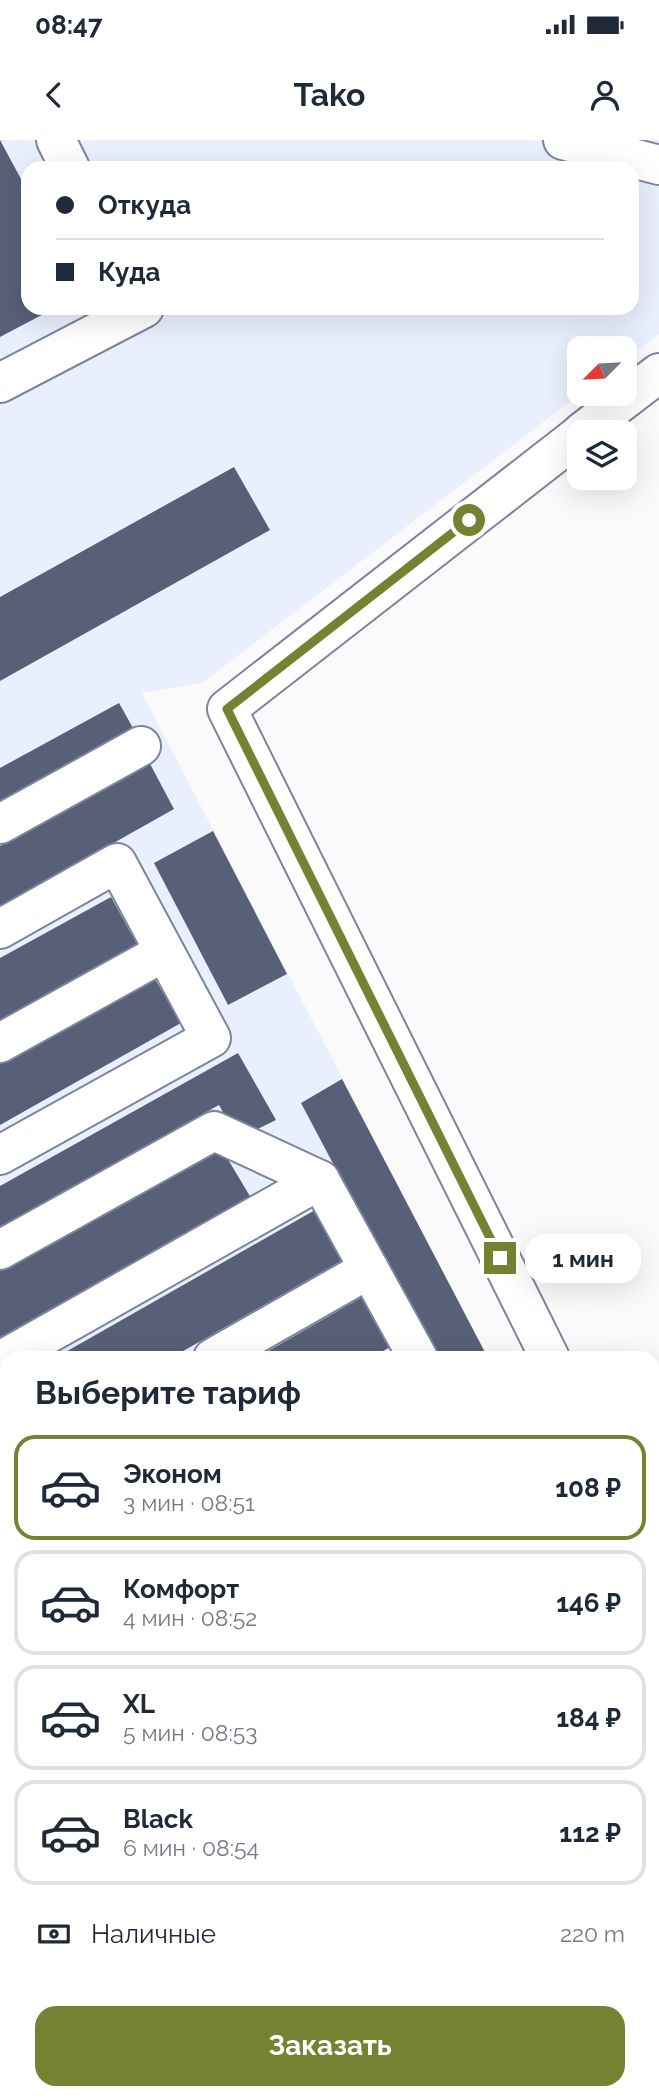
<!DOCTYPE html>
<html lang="ru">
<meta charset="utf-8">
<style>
:root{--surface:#fff;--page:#f6f6f7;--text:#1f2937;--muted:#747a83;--line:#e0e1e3;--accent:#748332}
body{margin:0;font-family:Raleway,sans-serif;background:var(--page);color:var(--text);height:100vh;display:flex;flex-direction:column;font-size:26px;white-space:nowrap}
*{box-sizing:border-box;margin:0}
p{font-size:23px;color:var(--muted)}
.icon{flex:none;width:38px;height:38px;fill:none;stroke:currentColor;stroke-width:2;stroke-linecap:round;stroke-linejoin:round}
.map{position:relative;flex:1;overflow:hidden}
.drawer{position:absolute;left:0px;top:1211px;width:660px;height:749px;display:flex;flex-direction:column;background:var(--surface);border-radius:21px 21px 0 0;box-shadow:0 7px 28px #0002}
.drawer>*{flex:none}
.banner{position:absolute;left:21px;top:21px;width:618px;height:154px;border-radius:21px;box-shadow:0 7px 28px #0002;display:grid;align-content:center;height:154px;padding:0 35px;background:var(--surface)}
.needle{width:46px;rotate:246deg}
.tools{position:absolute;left:567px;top:196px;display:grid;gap:14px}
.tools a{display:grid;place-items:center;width:70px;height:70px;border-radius:14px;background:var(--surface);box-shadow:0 7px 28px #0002;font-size:35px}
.end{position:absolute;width:32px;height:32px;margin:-16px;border:9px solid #748332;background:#fff;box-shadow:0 0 0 4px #fff}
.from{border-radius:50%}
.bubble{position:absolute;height:49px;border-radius:21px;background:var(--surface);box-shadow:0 7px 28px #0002;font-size:23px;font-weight:700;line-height:49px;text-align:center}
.banner b{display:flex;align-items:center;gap:24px;height:66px;font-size:26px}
.banner b+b{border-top:2px solid var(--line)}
.banner i{width:18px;height:18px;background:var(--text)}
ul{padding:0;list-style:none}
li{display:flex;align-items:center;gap:21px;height:105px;margin:0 14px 10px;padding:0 21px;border:4px solid var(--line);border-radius:21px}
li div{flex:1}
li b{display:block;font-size:26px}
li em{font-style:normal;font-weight:700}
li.current{border-color:var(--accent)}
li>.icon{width:63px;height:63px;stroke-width:1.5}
h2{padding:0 35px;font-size:32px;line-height:84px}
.pay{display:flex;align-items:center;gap:18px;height:77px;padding:0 35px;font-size:26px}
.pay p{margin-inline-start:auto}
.primary-button{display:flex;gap:14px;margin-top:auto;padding:14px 35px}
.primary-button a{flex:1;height:80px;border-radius:21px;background:var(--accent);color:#fff;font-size:28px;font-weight:700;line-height:80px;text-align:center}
.status{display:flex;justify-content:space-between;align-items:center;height:49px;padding:0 35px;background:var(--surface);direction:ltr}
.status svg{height:19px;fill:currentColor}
header{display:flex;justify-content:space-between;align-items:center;height:91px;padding:0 35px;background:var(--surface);font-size:32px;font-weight:700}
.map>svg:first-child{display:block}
.built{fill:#e9effc;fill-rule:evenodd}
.building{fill:#576077}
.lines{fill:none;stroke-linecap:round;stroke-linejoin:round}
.minor-casing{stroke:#7c859e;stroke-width:42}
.minor{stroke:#fff;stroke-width:38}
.route{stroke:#748332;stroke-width:9}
</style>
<div class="status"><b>08:47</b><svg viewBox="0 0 49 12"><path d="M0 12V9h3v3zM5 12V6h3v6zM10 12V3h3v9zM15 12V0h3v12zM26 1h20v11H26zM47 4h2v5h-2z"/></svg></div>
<header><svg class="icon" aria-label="back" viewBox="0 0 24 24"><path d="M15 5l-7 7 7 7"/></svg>Tako<svg class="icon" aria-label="person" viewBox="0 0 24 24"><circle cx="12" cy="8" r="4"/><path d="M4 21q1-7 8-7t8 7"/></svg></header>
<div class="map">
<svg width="659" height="1960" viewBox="0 0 659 1960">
<rect width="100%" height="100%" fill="#fafafa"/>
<path class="built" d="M0,0H659V194L625,220V208H579L580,254L202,543L142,553L488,1218H7V1571L0,1575ZM28,28H632V168H28Z"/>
<g class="building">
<polygon points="0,0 28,52 28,168 55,168 0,197"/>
<polygon points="234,327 270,390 0,541 0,457"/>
<polygon points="119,563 133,588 0,661 0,628"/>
<polygon points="149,622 174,669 0,767 0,706"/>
<polygon points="213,691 287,834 228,865 154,723"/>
<polygon points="111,757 137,804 0,880 0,818"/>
<polygon points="152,834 181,883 0,985 0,920"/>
<polygon points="238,913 276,980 237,999 219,965 0,1088 0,1046"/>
<polygon points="342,939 488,1218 436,1218 301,963"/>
<polygon points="220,1006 251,1058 0,1199 0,1129"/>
<polygon points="315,1070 343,1120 171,1218 55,1218"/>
<polygon points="369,1153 397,1203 371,1218 256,1218"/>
<polygon points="7,1245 7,1311 0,1315 0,1249"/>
<polygon points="7,1360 7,1423 0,1427 0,1364"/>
<polygon points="7,1504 7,1570 0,1574 0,1508"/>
</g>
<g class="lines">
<g class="minor-casing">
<g id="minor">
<polyline points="56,0 70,28"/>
<polyline points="563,0 659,25"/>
<polyline points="0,243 144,168"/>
<polyline points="582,292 659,233"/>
<polyline points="0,684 141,606"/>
<polyline points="0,789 117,723 211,898 0,1015"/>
<polyline points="0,903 164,812"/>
<polyline points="0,1110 214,991 320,1040 418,1218"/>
<polyline points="213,1218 369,1129"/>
<polyline points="550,1218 227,569 579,295"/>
<polyline points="0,1221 320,1040"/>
<polyline points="0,1340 7,1336"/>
<polyline points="0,1469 7,1465"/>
<polyline points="118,1960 122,1953"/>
</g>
</g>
<use href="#minor" class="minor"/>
</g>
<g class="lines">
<polyline class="route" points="469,380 227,569 500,1118"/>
</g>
</svg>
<div class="tools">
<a><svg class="needle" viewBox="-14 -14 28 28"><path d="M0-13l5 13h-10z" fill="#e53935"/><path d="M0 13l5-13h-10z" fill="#747a83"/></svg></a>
<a><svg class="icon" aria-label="layers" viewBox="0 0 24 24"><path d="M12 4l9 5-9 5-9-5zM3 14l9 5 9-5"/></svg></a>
</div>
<i class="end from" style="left:469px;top:380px"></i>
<i class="end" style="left:500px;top:1118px"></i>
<div class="bubble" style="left:525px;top:1094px;width:116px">1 мин</div>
<div class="banner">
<b><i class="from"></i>Откуда</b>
<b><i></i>Куда</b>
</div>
<section class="drawer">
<h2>Выберите тариф</h2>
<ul>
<li class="current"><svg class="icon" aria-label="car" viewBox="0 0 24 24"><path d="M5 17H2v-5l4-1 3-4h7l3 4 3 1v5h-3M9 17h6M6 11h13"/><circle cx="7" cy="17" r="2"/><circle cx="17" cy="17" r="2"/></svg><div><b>Эконом</b><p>3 мин · 08:51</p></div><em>108 ₽</em></li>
<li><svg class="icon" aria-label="car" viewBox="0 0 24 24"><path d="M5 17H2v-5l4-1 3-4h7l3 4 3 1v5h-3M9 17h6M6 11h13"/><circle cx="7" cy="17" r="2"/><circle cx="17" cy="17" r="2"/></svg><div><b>Комфорт</b><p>4 мин · 08:52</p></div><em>146 ₽</em></li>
<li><svg class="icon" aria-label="car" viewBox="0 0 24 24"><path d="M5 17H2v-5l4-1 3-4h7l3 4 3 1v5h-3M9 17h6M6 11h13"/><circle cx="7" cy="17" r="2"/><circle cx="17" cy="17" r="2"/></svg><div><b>XL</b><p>5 мин · 08:53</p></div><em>184 ₽</em></li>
<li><svg class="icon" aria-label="car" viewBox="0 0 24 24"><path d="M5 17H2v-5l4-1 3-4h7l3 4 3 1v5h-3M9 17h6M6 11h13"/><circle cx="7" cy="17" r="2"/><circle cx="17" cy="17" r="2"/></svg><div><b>Black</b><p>6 мин · 08:54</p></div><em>112 ₽</em></li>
</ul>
<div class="pay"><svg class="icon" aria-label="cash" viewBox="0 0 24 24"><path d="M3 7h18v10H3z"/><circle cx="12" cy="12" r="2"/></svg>Наличные<p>220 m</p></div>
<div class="primary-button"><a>Заказать</a></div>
</section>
</div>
